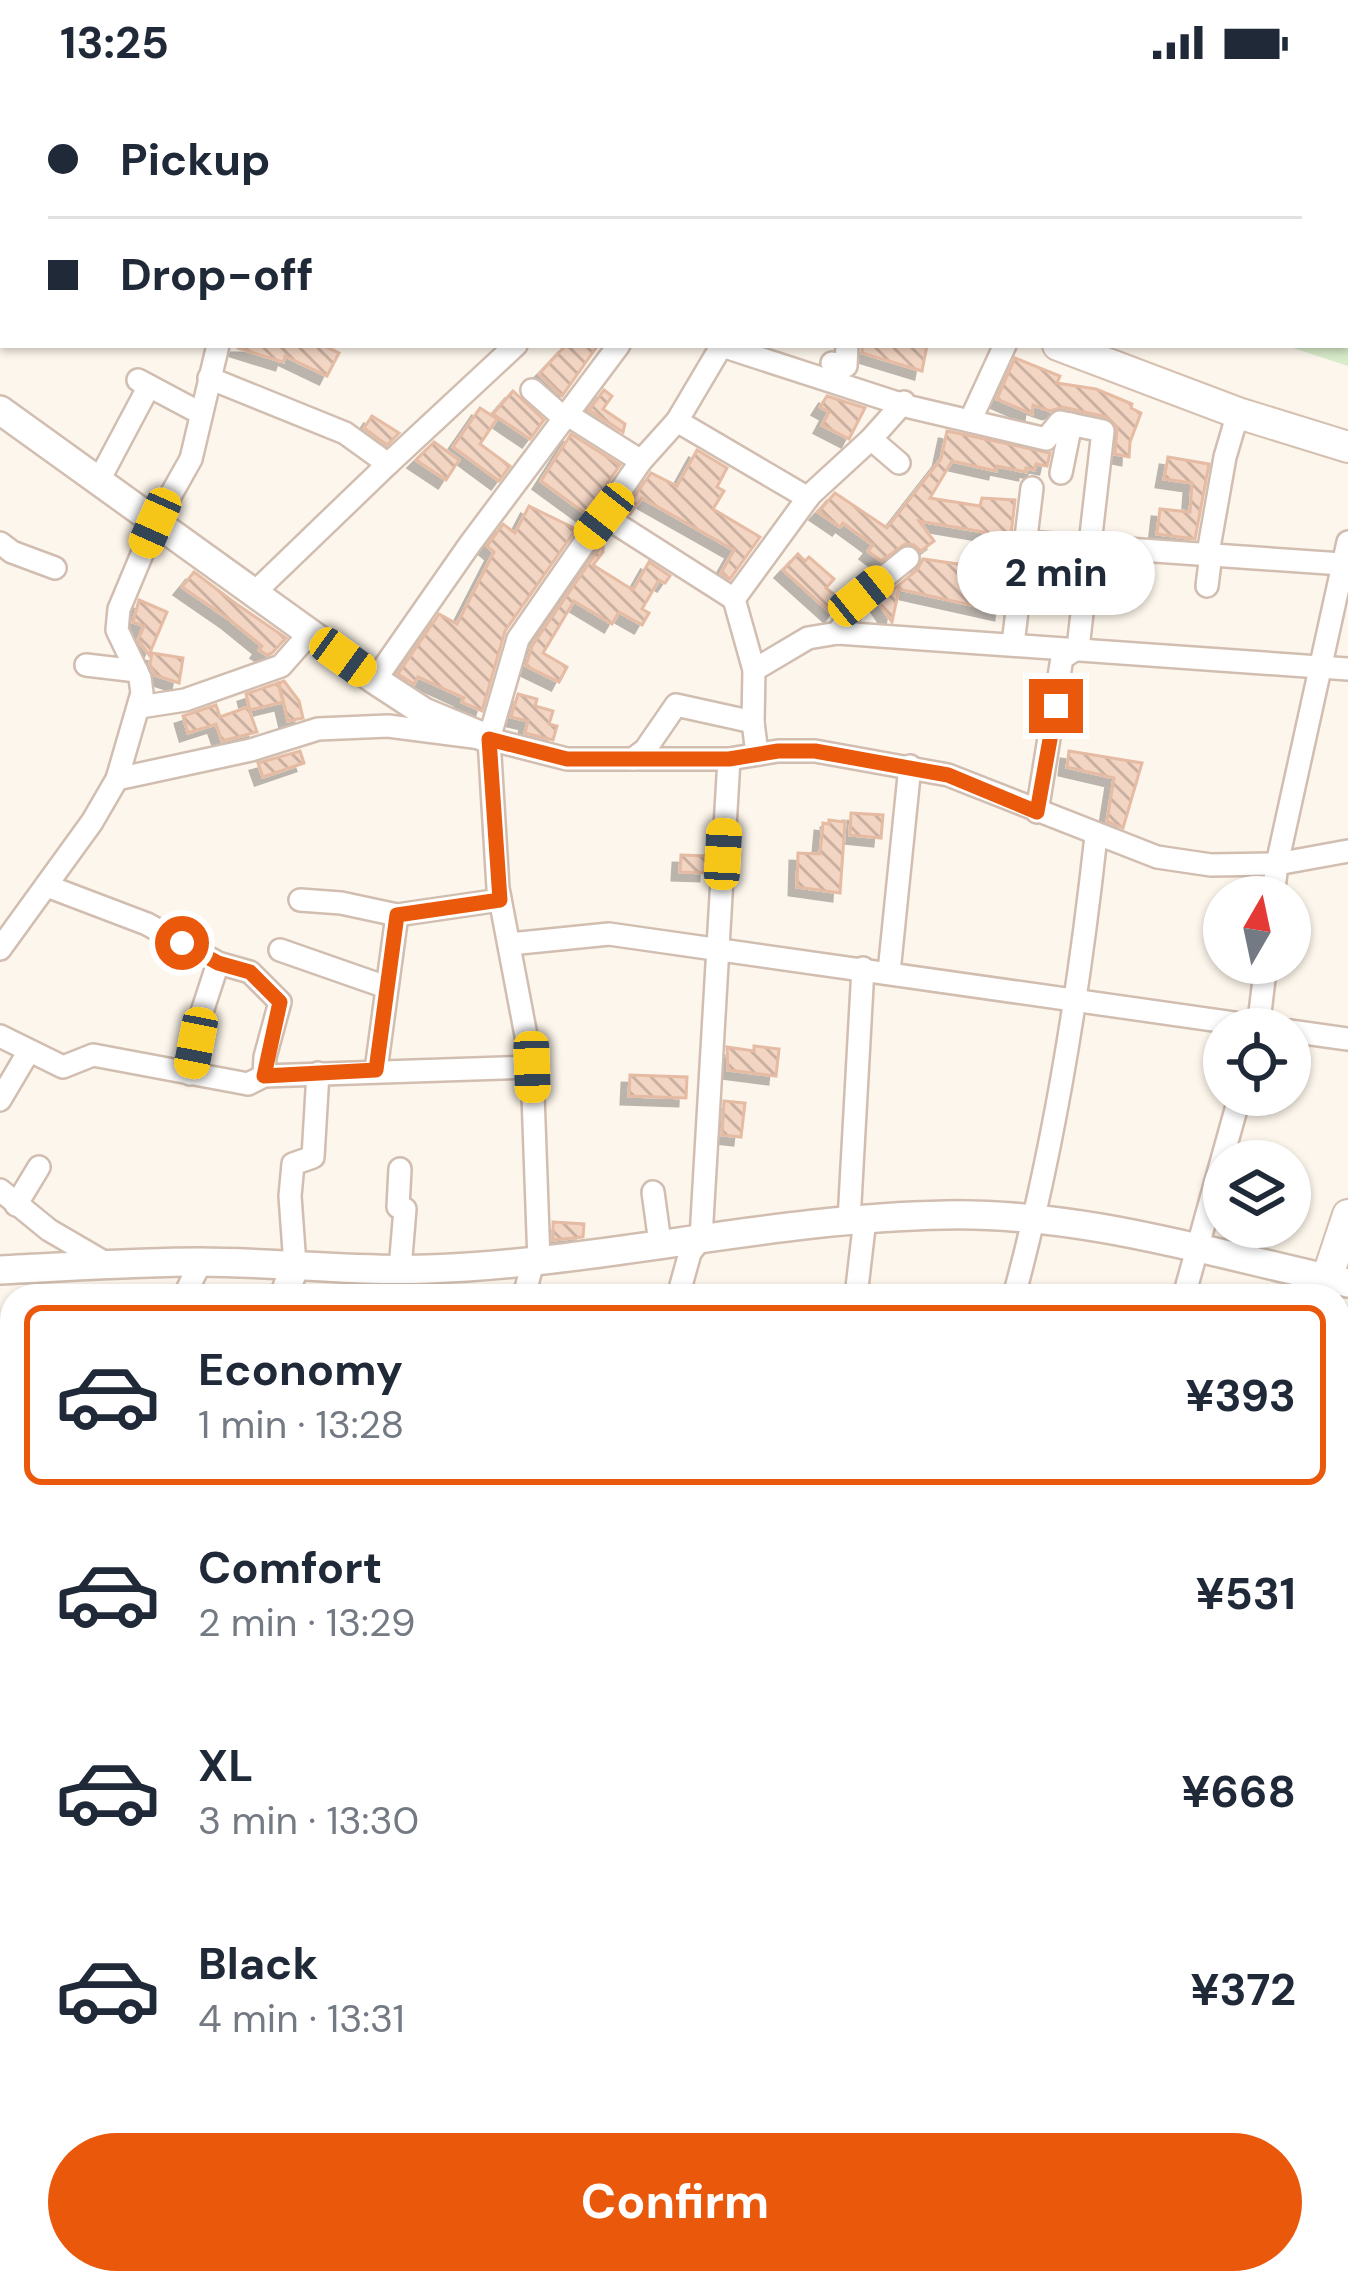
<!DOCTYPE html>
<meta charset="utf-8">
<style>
:root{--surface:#fff;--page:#f6f6f7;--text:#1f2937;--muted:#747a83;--line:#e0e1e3;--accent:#ea580c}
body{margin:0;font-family:"DM Sans",sans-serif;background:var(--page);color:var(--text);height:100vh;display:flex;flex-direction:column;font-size:45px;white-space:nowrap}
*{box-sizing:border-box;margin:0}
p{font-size:39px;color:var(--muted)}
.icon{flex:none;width:66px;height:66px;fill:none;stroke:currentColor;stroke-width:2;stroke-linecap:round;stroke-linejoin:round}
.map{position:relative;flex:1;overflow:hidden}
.side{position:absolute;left:0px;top:1200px;width:1350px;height:1011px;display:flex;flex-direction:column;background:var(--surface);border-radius:36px 36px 0 0;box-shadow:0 3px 9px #0004}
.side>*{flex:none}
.top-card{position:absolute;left:0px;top:0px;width:1350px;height:264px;box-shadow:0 3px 9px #0004;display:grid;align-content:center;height:264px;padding:0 48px;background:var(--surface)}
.needle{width:78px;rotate:9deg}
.fabs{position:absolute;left:1203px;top:792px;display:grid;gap:24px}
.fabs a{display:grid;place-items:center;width:108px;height:108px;border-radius:50%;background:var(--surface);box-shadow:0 3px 9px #0004;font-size:60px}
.end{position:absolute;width:54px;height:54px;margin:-27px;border:15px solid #ea580c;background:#fff;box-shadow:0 0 0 6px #fff}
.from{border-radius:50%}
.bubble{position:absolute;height:84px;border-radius:42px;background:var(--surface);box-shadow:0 3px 9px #0004;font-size:39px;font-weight:700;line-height:84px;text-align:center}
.car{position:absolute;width:36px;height:72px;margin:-36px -18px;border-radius:15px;box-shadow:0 0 9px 3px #0007;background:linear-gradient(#f5c518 24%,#345 0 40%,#f5c518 0 76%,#345 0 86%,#f5c518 0)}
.top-card b{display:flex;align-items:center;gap:42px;height:114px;font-size:45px}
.top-card b+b{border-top:3px solid var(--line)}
.top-card i{width:30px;height:30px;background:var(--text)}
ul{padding:21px 0 0;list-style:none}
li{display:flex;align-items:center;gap:36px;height:180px;margin:0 24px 18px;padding:0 24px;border:6px solid transparent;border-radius:18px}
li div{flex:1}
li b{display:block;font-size:45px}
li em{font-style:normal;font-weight:700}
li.selected{border-color:var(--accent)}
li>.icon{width:108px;height:108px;stroke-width:1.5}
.cta{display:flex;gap:24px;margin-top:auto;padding:24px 48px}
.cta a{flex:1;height:138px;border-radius:72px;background:var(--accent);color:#fff;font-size:48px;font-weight:700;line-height:138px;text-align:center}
.status{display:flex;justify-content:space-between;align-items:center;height:84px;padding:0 60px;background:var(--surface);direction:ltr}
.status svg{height:33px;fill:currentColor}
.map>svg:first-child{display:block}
.park{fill:#d8ecc9}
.building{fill:url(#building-back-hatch);stroke:#e6bba3;stroke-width:3;filter:url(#shadow)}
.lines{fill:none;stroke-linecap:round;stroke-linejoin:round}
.minor-casing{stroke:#d1beb0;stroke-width:26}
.tertiary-casing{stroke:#d1beb0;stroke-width:32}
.secondary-casing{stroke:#d6c0b0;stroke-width:34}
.minor{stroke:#fff;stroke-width:21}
.tertiary{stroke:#fff;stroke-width:27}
.secondary{stroke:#fff;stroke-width:30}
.route{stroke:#ea580c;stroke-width:15}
</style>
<div class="status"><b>13:25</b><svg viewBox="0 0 49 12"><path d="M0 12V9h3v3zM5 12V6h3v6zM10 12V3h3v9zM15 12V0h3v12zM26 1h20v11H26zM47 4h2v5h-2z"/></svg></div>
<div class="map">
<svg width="1348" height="2210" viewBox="0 0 1348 2210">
<defs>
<pattern id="building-back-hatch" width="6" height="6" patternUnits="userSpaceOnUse" patternTransform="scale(3)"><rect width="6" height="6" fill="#f3d5c3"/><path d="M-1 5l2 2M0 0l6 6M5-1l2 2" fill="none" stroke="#cab0a1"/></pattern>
<filter id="shadow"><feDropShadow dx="-8" dy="8" stdDeviation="0" flood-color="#0004"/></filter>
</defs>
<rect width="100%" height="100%" fill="#fdf6ec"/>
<g class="park">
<polygon points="0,0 1290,0 1296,3 3,3 0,98"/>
<polygon points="1347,27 1348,28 1348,282 1284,261 1347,261"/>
</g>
<g class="building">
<polygon points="239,261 322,261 339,269 327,292 285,272 283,278 238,264"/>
<polygon points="566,261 598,261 562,312 539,290"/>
<polygon points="862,261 927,261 922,287 862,269"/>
<polygon points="1015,274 1060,292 1057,299 1096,305 1132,320 1131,324 1141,329 1130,358 1129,373 1115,370 1117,343 1107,333 1063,323 1050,327 1033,321 1032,330 997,315"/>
<polygon points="604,306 612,312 603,325 625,340 623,348 589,326"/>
<polygon points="513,307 544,336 530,355 493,330"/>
<polygon points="827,312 865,324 849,355 822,341 829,328 820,323"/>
<polygon points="480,324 497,335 480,360 510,382 499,397 453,363"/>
<polygon points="372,332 399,349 387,361 364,344"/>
<polygon points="947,347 1050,369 1047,382 1036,380 1034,386 1026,384 1026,388 997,382 996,387 952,377 930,414 980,422 982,414 1015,416 1002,528 899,505 892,538 878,518 917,486 923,475 979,483 984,448 919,437 934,457 921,467 914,461 905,460 881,477 868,467 873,461 843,439 840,443 818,428 835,409 887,444 941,375"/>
<polygon points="571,350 620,381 586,430 541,397"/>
<polygon points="434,358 459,376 446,396 416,376"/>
<polygon points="697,366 727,384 717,403 724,407 713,425 760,453 730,495 721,489 734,466 642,414 630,430 624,427 651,389 677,402"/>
<polygon points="1168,373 1209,380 1195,455 1157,450 1160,425 1190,428 1192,399 1164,395"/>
<polygon points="529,422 576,445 505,547 482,627 462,618 464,614 418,593 414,600 398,590 439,530 457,540 494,468 487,462 503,440 515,449"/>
<polygon points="603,459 603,468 593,481 633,506 649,478 670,492 665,499 659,496 642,525 649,529 642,541 619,528 612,540 574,517 543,569 567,583 559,598 526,582 532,562"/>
<polygon points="798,470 805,477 809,473 834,495 826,504 841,516 832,530 783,486"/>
<polygon points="194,488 235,519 286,554 272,569 267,571 259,566 262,562 230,536 182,503"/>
<polygon points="139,516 167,528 149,571 138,556 144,542 133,538"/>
<polygon points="152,569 183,574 179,599 155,591 150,580"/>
<polygon points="284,597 299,617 303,634 288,637 279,599"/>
<polygon points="278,599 283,618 250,626 246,610"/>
<polygon points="518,610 537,615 535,622 553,627 549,640 557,642 553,656 525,649 528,637 511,633"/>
<polygon points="216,621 220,633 248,623 257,648 222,657 216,640 188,649 183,632"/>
<polygon points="300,667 304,679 263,693 258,679"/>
<polygon points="1069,667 1142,679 1123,744 1107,737 1114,694 1067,683"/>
<polygon points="851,729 883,731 881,754 850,751"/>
<polygon points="829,736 845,738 840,809 797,803 798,769 820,770 823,739 829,740"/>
<polygon points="681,771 708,772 707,789 680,788"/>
<polygon points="754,962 779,965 776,992 728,986 727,963 754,967"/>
<polygon points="630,991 687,993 686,1014 629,1012"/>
<polygon points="724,1017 745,1019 741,1053 722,1051"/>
<polygon points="553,1138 584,1140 583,1153 553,1156"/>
</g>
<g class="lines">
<g class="minor-casing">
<g id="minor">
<polyline points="719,261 910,323 1046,355 1060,338 1103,347 1078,564 1062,574 1037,728"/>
<polyline points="832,279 846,282 847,261"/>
<polyline points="209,294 345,349 388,380 254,509"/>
<polyline points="138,296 200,329"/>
<polyline points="532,306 565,335"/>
<polyline points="568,331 641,377"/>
<polyline points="677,337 808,414"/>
<polyline points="970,337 1005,261"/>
<polyline points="871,355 899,379"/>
<polyline points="388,380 516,261"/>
<polyline points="1061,389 1071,340"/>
<polyline points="98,398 149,302"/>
<polyline points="604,432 734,515"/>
<polyline points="1026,458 1342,480"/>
<polyline points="0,459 12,468 55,484"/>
<polyline points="1208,469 1225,373 1238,329"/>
<polyline points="1207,502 1211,470"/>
<polyline points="838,549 861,512 908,474"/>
<polyline points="1013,560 1032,404"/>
<polyline points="86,581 137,587"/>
<polyline points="754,586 808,554 838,549 1348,585"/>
<polyline points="375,596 470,460 619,261"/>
<polyline points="140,623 185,616 281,582 310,549"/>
<polyline points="757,670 753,638 754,586 734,515 810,411 871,355 904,318"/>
<polyline points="633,675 645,666 676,621 753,638"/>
<polyline points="117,695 142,609 140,594 117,546 119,525 155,439 191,375 218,261"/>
<polyline points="47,802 147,840 218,879 250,888 280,918 265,973 264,992"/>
<polyline points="1273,813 1277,780 1348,458"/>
<polyline points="300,816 341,819 397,831 500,816"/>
<polyline points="510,860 609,850 1276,945"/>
<polyline points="0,865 92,738 117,695 251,666 318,645 388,642 489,655 567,675 729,675 778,667 815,667 948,691 1157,773 1211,781 1277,780 1348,767"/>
<polyline points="280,866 386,903"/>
<polyline points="889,888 910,682"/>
<polyline points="1258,945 1266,879"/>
<polyline points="1290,947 1348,955"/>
<polyline points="0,952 63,983 93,971 248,1000 264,992 532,983"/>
<polyline points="376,986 397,831"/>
<polyline points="190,990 202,928 218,879"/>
<polyline points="0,1016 29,967"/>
<polyline points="400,1085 398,1123 405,1125 400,1185"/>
<polyline points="0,1106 49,1146 109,1181"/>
<polyline points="653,1108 660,1159"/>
<polyline points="16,1121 39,1083"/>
<polyline points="849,1137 863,884"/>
<polyline points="539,1178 532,983 498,804 489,655 518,555 641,377 677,337 722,261"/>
<polyline points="295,1181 290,1112 293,1080 313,1073 318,989"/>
<polyline points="184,1212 201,1178"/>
<polyline points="524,1212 533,1178"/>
<polyline points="678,1212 690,1169 701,1154 729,675"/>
<polyline points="856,1212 865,1135"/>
<path d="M1014,1212C1055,1061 1079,908 1096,752"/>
<polyline points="1184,1212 1240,1011"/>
<polyline points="0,1295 12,1304"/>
<polyline points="0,1603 12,1578"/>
<polyline points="0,1623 12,1628"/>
<polyline points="1338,1751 1348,1714"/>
<polyline points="1338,1849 1348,1849"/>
<polyline points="0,1960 12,1965"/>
<polyline points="1338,2171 1348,2135"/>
<polyline points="0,2190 12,2161"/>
<polyline points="335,2199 369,2206 433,2210"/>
<polyline points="174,2210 179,2199"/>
<polyline points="456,2210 602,2207 763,2210"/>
<polyline points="809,2210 810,2199"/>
<polyline points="972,2210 983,2203 1024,2210"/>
<polyline points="1242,2210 1244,2199"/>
<polyline points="1327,2210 1330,2199"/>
</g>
</g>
<g class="tertiary-casing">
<g id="tertiary">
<polyline points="0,326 375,596 424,628 489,655"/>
<path d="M0,1186C67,1183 134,1178 200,1178C276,1178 353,1188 428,1185C601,1179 771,1134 945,1131C1082,1128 1215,1170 1348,1199"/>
<polyline points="284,1212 295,1181"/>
<polyline points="1338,1486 1348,1489"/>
<polyline points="0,1810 12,1786"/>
</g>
</g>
<g class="secondary-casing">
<g id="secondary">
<polyline points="0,122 3,121"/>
<polyline points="1058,261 1238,329 1348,363"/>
<polyline points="1321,1212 1348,1131"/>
<polyline points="1042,2210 1045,2199"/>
</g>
</g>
<use href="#minor" class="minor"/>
<use href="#tertiary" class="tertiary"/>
<use href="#secondary" class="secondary"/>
</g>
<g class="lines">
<polyline class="route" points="182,859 218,879 250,888 280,918 264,992 376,986 397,831 500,816 489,655 567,675 729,675 778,667 815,667 948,691 1037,728 1056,622"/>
</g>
</svg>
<div class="fabs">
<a><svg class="needle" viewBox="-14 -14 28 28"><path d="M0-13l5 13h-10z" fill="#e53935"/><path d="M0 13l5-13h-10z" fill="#747a83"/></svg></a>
<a><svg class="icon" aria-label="locate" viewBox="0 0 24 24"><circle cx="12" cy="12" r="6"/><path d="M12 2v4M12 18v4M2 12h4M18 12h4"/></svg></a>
<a><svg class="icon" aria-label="layers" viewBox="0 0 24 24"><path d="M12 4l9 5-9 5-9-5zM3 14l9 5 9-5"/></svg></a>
</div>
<i class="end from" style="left:182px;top:859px"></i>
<i class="end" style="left:1056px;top:622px"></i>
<div class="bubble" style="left:957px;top:447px;width:198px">2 min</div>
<i class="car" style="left:604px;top:432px;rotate:218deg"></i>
<i class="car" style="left:155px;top:439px;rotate:204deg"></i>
<i class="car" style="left:861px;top:512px;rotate:51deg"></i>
<i class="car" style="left:343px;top:573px;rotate:126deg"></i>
<i class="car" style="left:723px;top:770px;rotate:3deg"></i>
<i class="car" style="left:196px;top:959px;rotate:191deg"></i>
<i class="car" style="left:532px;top:983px;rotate:178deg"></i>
<div class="top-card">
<b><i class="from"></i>Pickup</b>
<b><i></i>Drop-off</b>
</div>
<section class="side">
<ul>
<li class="selected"><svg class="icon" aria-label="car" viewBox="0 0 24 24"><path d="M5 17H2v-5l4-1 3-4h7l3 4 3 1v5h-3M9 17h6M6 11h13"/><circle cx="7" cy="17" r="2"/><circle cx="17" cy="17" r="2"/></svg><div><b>Economy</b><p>1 min · 13:28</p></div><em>¥393</em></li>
<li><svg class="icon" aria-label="car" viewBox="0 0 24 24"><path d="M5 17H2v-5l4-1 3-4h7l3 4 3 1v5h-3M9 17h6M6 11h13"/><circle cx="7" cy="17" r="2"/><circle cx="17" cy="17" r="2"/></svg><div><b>Comfort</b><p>2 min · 13:29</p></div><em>¥531</em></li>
<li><svg class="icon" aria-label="car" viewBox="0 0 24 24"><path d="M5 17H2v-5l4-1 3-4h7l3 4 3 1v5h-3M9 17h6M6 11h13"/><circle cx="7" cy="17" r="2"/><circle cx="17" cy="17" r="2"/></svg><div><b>XL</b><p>3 min · 13:30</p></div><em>¥668</em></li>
<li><svg class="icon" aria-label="car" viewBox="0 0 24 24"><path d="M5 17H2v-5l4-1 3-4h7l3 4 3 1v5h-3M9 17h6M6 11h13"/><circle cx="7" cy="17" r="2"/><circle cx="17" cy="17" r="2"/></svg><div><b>Black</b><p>4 min · 13:31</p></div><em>¥372</em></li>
</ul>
<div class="cta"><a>Confirm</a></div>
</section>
</div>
